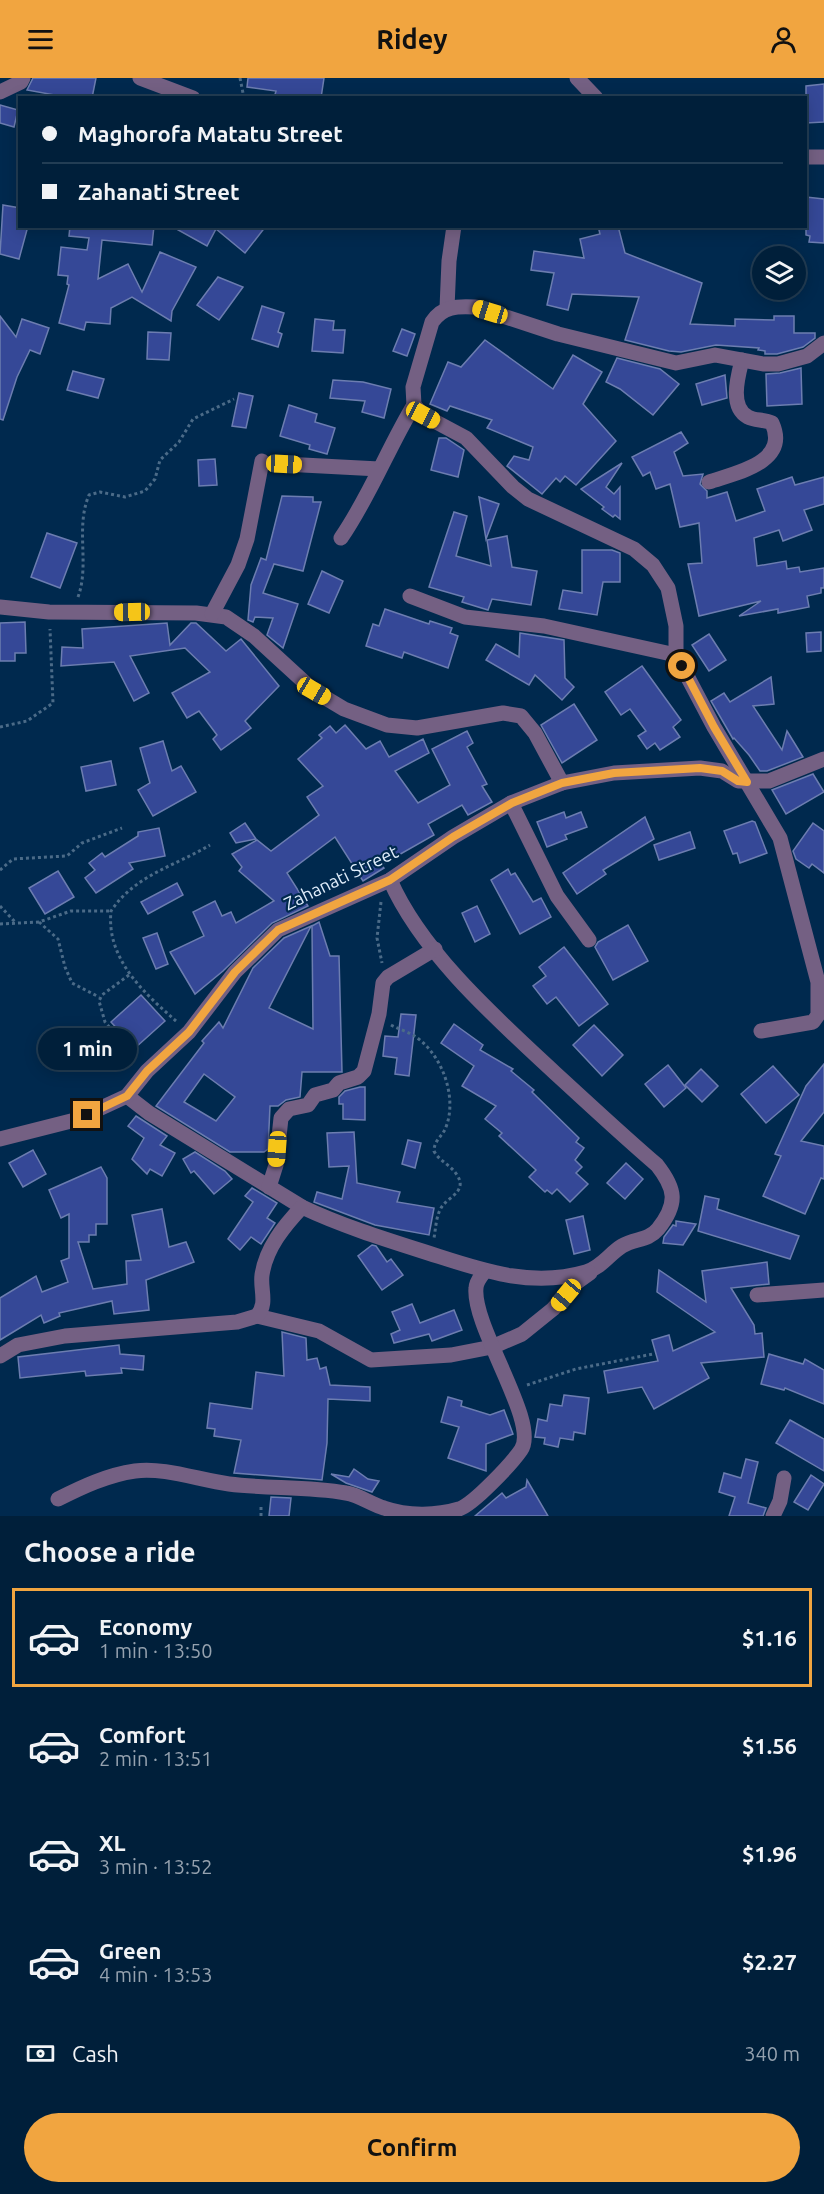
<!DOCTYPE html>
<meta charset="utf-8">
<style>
:root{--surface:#001f3a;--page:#0a2742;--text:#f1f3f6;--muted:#95a2af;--line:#223d54;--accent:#f1a540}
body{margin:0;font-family:Ubuntu,sans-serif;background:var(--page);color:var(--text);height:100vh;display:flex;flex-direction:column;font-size:22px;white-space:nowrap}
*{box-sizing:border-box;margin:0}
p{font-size:20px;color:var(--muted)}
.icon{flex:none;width:33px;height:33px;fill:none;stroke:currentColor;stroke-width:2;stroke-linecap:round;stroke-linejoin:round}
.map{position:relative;height:1438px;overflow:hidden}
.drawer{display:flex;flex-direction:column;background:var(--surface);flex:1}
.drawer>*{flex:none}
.top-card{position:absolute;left:18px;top:18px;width:789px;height:132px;border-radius:0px;box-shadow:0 3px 15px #0003,0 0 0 2px var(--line);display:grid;align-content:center;height:132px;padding:0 24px;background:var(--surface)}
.buttons{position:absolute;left:752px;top:168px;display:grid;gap:12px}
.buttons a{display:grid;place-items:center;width:54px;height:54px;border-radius:50%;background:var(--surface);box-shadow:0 3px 15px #0003,0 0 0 2px var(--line);font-size:30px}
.end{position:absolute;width:27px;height:27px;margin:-14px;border:8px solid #f1a540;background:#111;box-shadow:0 0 0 3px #111}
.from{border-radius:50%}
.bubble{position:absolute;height:42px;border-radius:21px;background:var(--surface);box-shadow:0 3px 15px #0003,0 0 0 2px var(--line);font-size:20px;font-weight:700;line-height:42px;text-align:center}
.car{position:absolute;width:18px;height:36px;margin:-18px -9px;border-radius:8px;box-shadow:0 0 4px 2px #0007;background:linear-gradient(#f5c518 24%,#345 0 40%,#f5c518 0 76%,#345 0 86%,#f5c518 0)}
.top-card b{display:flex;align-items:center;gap:21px;height:57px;font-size:22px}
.top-card b+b{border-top:2px solid var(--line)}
.top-card i{width:15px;height:15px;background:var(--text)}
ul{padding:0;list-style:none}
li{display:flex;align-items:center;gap:18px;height:99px;margin:0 12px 9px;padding:0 12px;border:3px solid transparent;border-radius:0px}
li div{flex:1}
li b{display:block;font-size:22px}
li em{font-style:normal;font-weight:700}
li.current{border-color:var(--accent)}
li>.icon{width:54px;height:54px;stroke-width:1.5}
h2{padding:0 24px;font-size:27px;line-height:72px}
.pay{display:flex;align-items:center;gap:15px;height:66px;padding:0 24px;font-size:22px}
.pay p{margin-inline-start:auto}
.action{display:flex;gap:12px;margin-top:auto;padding:12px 24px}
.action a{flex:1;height:69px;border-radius:36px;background:var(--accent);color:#111;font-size:24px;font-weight:700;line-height:69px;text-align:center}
header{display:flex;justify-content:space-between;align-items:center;height:78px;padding:0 24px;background:var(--accent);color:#111;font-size:27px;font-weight:700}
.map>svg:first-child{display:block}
.building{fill:#354897;stroke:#6c7db0;stroke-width:1.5;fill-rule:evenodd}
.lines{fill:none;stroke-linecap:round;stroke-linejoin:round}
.path{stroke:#4b6b88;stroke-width:3;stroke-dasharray:3 3;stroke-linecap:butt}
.minor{stroke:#746083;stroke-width:15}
.route{stroke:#f1a540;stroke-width:8}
.labels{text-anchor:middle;stroke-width:4.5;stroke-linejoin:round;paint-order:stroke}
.street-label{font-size:18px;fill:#e0eefc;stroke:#00294e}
</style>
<header><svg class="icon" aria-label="menu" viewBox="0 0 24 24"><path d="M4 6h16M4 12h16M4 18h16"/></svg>Ridey<svg class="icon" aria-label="person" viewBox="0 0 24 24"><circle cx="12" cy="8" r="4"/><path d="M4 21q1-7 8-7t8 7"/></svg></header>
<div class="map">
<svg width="824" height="1438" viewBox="0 0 824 1438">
<rect width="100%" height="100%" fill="#00294e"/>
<g class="building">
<polygon points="33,0 96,0 92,20 71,20 27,12"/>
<polygon points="248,0 324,0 321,20 274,20 276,13 247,9"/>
<polygon points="824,6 824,44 806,45 806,8"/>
<polygon points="0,27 18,32 14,49 0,45"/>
<polygon points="806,119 824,121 824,165 809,164 810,158 806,157"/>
<polygon points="3,127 20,130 20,148 28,148 19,181 0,176"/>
<polygon points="70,148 154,148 152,167 102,162 98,201 128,186 142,214 160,174 196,189 172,233 171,243 132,219 111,230 110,246 86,244 84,252 59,245 69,207 67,206 68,198 58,197 61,169 87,172 89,160 69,158"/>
<polygon points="171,148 266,148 245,175 216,151 207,168"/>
<polygon points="598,148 618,148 625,175 702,205 690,246 735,248 735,241 774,242 774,238 794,238 794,255 815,255 815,260 803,269 777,276 765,276 765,273 758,272 759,270 716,267 681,274 669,273 625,262 639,219 572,216 568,232 547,227 554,195 531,192 534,173 584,180 580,161 600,156"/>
<polygon points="218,199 243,209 219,242 197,227"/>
<polygon points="262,228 284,235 278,254 282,256 278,269 252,261"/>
<polygon points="0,238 16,259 22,241 49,250 40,276 30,272 17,299 3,342 0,341"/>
<polygon points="315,241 334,243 333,252 345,252 343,275 312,273"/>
<polygon points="402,251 415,256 407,278 393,273"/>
<polygon points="148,254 171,255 169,282 147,281"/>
<polygon points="485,262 553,311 573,277 602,294 583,326 616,363 576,407 565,398 560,404 556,400 542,416 507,388 514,378 529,382 533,369 487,350 492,342 450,328 447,333 430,326 448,284 461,289"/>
<polygon points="617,280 660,291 679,306 653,337 620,311 606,304"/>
<polygon points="801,290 802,326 767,328 766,296 780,295"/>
<polygon points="73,293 104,301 98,320 67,312"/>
<polygon points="725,297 727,320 702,327 696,306"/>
<polygon points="333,302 363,304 391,311 384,340 362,334 365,323 330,320"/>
<polygon points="239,315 253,318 246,350 232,348"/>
<polygon points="289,327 317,336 315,344 335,350 327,376 309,371 310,367 280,358"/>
<polygon points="681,354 688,365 674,374 683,398 703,396 700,406 707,413 707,420 727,414 736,443 765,433 757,411 792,399 795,407 824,399 824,426 804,432 812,452 783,463 779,452 754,460 757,488 786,483 787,491 799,489 800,494 824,490 824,510 821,510 821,515 807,518 809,529 778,535 778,531 739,538 761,523 699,538 688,486 702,485 699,445 680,449 670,406 656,411 650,394 643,398 632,379"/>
<polygon points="439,360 446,360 464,372 458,399 431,392"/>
<polygon points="215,381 217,407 199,408 198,382"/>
<polygon points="622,385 606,409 614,416 620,409 620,441 615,437 613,439 602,431 604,429 581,411"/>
<polygon points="282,418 313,419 313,424 321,424 303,493 274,486 263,515 298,526 283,570 267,557 273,540 255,539 253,544 248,542 251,507 261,480 266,482"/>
<polygon points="479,419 499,426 486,461"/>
<polygon points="454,434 467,438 456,478 491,488 487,462 507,458 512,489 537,493 531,527 492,521 488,532 462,524 464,519 429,509"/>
<polygon points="47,455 77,465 60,510 31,499"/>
<polygon points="582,472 612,472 620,475 620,504 603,504 597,537 559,531 563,512 582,515"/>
<polygon points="322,493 343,503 329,535 308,526"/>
<polygon points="385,531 429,546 430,543 452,550 450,555 458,558 448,590 404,574 402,580 366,568 373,546 379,548"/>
<polygon points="25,544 26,575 15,575 15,583 0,583 0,545"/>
<polygon points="167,545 170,567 191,545 196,545 226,573 241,561 279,608 245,643 251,650 221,672 213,661 217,657 199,633 187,640 172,615 210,594 185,570 130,578 149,615 134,623 114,584 61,588 62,569 83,570 82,551"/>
<polygon points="821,554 821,573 807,574 806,555"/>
<polygon points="520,555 564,562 565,600 574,609 562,622 535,597 529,607 486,582 496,566 519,579"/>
<polygon points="709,556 726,582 709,593 692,567"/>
<polygon points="642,588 681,642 673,649 680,659 660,672 655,665 647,671 638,658 646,653 630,631 621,637 605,614"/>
<polygon points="771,599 774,626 753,628 782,672 787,653 803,679 767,693 760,693 749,677 734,660 733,661 711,623 724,615 730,624"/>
<polygon points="574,626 597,662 562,685 541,647"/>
<polygon points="345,647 366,671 380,663 389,679 423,661 429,675 395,693 418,725 450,707 432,671 467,653 473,665 467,669 487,706 482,708 492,724 468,737 462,727 428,746 434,757 381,787 384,790 363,803 335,759 287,795 308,828 272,845 223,893 195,916 170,874 204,858 193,834 215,823 222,838 231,834 236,845 274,823 239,793 242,789 232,776 257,762 271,773 319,737 307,719 323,708 298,681 322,660 319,657 330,648 336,655"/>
<polygon points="163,663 172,693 181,688 196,714 153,738 138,712 150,705 140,670"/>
<polygon points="111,683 116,707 86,713 81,689"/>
<polygon points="813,696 824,714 786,736 772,712"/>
<polygon points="564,734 566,740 581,734 587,749 565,757 567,761 547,769 537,744"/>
<polygon points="645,739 654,761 603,792 606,796 577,816 563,795"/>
<polygon points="752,743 755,744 767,775 740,785 737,775 733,776 724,753"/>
<polygon points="245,745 256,761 236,765 230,755"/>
<polygon points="813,745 824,753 824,795 812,786 809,790 796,781 793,773"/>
<polygon points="159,750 165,778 129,785 133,791 96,815 85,800 95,792 89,785 102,775 105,779 138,758 138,754"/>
<polygon points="690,754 695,770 659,782 654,767"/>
<polygon points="508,791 511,797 515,795 533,824 541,820 551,839 520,856 491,802"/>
<polygon points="58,793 74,819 45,836 29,810"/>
<polygon points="177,805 183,817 148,836 141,824"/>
<polygon points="477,828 490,856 475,864 462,835"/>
<path d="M319,844L330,878H339L342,994H302L300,1019L286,1022L278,1028H270L268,1071L264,1074H230L156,1028L204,965L202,963L219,944L223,950L253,890L284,860L311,848L269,930L313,951L312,848ZM204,996L235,1019L216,1043L184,1024Z"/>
<polygon points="628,847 648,883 613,902 595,869 598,864"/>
<polygon points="157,855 168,886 156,891 143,860"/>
<polygon points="564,869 608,926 579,948 556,919 547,926 533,908 546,898 539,889"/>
<polygon points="141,917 165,943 135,970 111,944"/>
<polygon points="401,936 416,937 409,998 395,996 397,980 383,978 385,958 398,959"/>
<polygon points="454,946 483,967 480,972 513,991 511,993 534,1012 532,1014 579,1060 576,1064 584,1070 575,1082 582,1089 576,1095 588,1106 570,1124 557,1111 552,1116 547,1112 545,1114 529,1099 536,1092 499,1058 502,1055 485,1041 496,1028 462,1008 474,988 441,965"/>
<polygon points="594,947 623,977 602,998 573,967"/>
<polygon points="824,986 824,1034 801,1063 824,1068 824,1101 821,1100 805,1136 763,1118 781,1078 775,1076 806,1008"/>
<polygon points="668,987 686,1010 664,1029 645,1006"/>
<polygon points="773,988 799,1017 766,1045 741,1016"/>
<polygon points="701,991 718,1008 702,1024 685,1007"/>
<polygon points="360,1009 365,1009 365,1042 343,1041 343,1026 339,1026 339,1019 345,1013"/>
<polygon points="136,1038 167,1058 160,1067 175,1075 162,1098 150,1091 147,1096 132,1081 144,1060 128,1048"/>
<polygon points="354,1054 357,1105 400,1114 397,1124 434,1130 429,1157 375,1147 314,1124 317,1114 342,1121 349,1088 329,1089 327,1055"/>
<polygon points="408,1062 421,1065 415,1090 402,1086"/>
<polygon points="33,1072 46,1096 23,1109 9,1085"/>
<polygon points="195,1074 225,1093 232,1101 214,1116 194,1093 191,1095 183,1081"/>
<polygon points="626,1085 643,1101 625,1121 607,1105"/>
<polygon points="101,1089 107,1100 107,1146 96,1146 96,1157 89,1157 89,1164 78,1164 93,1211 127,1206 126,1183 141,1182 132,1137 162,1131 169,1169 186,1164 194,1184 146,1202 149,1232 114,1236 112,1223 59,1235 60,1238 44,1245 41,1237 0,1262 0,1220 36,1198 42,1214 68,1204 61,1183 69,1180 69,1136 61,1140 49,1112"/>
<polygon points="252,1110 277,1125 267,1140 275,1145 261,1166 251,1159 240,1172 228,1161 253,1124 245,1118"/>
<polygon points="705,1118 719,1121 717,1131 799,1158 790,1181 698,1153"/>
<polygon points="583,1138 590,1172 574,1176 566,1142"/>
<polygon points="676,1143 696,1146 683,1167 663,1165 664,1159 673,1147 676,1148"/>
<polygon points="372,1167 376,1168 387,1184 391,1181 403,1197 382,1212 358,1178"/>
<polygon points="767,1184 769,1206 731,1210 754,1247 755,1256 762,1255 764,1279 701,1285 709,1300 654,1331 642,1309 608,1315 604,1293 658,1283 652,1262 669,1257 673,1273 715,1254 657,1214 659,1192 706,1224 702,1193"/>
<polygon points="412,1226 420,1245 454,1232 462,1252 432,1263 429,1256 394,1265 391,1256 400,1252 392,1234"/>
<polygon points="282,1254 306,1260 307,1282 317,1280 320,1291 326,1289 330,1307 370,1309 370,1323 328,1321 327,1365 322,1402 234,1395 241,1362 214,1358 215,1351 207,1350 210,1325 252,1331 256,1294 284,1298"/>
<polygon points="119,1267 120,1276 144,1278 143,1292 121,1290 122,1295 86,1298 85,1293 20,1300 18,1279"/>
<polygon points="769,1276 803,1286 805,1281 824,1292 824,1326 785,1310 784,1312 761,1306"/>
<polygon points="564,1317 589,1320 585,1356 574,1354 573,1362 560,1360 558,1369 544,1366 545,1360 535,1359 538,1341 547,1343 550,1326 562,1328"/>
<polygon points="448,1319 462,1323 461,1328 490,1337 504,1332 513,1356 486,1366 486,1393 448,1380 459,1349 441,1344"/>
<polygon points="790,1342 824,1361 824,1393 776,1365"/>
<polygon points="746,1381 758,1384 748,1425 766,1430 763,1438 729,1438 735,1419 719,1414 724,1395 741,1400"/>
<polygon points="354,1391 368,1401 379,1403 372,1414 346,1405 331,1396 349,1399"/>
<polygon points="811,1397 824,1406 808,1432 794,1424"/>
<polygon points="527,1402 548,1438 475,1438 502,1415 506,1420 526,1409"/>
<polygon points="271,1419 291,1420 289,1438 269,1438"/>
</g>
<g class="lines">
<g class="path">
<polyline points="240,0 244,20"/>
<path d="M78,519C90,486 75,450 89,417L100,414L125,419L145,413L155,401L160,382L179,364L193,341L234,321"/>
<polyline points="0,649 27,643 53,625 50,551"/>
<polyline points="0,792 13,781 67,778 82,765 122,750"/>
<polyline points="381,824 377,860 382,885"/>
<polyline points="0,828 15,844"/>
<polyline points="39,844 58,861 65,889 72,905 99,919"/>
<polyline points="0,846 39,844 71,833 111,833"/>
<polyline points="129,897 102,917 99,923 105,944 136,980"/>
<path d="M176,943C144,915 106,881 111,833C135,797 175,788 210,767"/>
<path d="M391,947C398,951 406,953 413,957C441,974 458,1018 446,1049C443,1058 434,1062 434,1073C439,1083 451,1087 457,1097C467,1112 451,1118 443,1127C436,1136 436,1149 434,1160"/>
<polyline points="527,1307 576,1291 653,1276"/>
<polyline points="261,1438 261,1426"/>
</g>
<g class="minor">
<polyline points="140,0 193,20"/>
<polyline points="577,0 596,20"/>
<polyline points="0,14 21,4 23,0"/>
<polyline points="806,79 824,79"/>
<polyline points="447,230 449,183 454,148"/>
<polyline points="284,386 379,391"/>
<path d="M709,404C735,395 790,385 772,345C764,341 755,343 748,339C729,329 738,298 742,282"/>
<path d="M341,460C370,418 388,370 414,327"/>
<polyline points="410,518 465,539 544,548 676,577"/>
<polyline points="0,529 49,534 196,535 226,539 254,558 314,613 344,631 387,647 417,650 503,635 521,638 535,655 562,705"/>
<polyline points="212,536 238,487 247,461 262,383"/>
<polyline points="511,725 557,818 589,862"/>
<path d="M761,953L813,944L818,937V904L780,760L714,649L676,577V548L668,510L653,487L634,471L528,421L513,409L466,360L423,337L414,327L413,309L432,244C443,228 457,228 475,229L558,256L676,285L715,277L763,286H778L807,278L824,265"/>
<path d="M127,1018L149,1035L302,1129C340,1147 381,1160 422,1173C476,1190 528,1211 586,1194C602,1189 609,1176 622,1168C635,1160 648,1163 658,1151C679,1125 675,1110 657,1087C622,1057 589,1026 555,995C497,941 422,875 390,802"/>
<polyline points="0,1061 75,1042 127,1018 147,993 189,954 235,894 278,852 390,802 453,759 511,725 562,705 614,695 700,690 722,693 738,703 769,703 824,681"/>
<polyline points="269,1109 276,1087 281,1040 289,1031 308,1027 315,1017 333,1012 339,1005 358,999 364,993 379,936 383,905 388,899 435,871"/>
<polyline points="757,1217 824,1212"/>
<polyline points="257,1238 319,1253 371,1282 451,1277 492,1269 522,1256 553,1231 576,1205 590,1195"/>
<path d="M0,1278L18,1267L65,1258L237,1244L257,1238C268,1225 260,1212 262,1197C266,1170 284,1148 302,1129"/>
<path d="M58,1421C82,1409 107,1397 135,1393C164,1389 199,1402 229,1406C268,1411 307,1408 346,1415C359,1417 371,1426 384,1430C407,1438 436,1438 459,1431C474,1426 512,1385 521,1372C540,1345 472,1249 476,1210C476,1204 481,1198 484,1194"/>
<polyline points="773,1438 780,1423 784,1400"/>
</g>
</g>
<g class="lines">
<polyline class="route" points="87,1037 127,1018 147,993 189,954 235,894 278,852 390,802 453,759 512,725 562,705 614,695 700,690 722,693 738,703 747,704 714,649 682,588"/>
</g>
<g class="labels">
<g class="street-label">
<text transform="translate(341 800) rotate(-26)" y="6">Zahanati Street</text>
</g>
</g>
</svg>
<div class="buttons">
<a><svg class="icon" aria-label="layers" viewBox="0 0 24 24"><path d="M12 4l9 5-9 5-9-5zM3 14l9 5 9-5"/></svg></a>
</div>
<i class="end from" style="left:682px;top:588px"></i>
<i class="end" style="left:87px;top:1037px"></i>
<div class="bubble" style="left:38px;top:950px;width:99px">1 min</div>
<i class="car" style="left:490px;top:234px;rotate:287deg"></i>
<i class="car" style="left:423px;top:337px;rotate:118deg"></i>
<i class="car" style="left:284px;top:386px;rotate:93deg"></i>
<i class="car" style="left:132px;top:534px;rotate:269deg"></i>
<i class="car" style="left:314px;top:613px;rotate:120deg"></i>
<i class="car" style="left:277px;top:1071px;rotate:184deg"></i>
<i class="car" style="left:566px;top:1217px;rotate:220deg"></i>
<div class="top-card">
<b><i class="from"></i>Maghorofa Matatu Street</b>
<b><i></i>Zahanati Street</b>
</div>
</div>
<section class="drawer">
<h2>Choose a ride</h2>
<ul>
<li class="current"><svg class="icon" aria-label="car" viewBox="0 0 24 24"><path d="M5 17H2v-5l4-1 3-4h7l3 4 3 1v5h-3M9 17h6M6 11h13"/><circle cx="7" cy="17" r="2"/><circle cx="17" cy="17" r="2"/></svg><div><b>Economy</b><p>1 min · 13:50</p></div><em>$1.16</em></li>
<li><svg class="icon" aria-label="car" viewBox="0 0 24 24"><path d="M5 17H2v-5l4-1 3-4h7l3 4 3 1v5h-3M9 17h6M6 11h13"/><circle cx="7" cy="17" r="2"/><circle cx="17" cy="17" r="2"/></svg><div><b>Comfort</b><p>2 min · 13:51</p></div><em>$1.56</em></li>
<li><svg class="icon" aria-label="car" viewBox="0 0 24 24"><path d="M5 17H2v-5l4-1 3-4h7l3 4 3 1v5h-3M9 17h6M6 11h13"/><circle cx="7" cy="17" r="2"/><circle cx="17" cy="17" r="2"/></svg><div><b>XL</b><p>3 min · 13:52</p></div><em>$1.96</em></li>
<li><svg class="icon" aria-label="car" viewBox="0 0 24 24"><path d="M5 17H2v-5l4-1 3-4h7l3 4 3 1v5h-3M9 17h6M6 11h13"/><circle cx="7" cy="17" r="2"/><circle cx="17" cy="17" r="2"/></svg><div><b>Green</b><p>4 min · 13:53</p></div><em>$2.27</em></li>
</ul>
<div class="pay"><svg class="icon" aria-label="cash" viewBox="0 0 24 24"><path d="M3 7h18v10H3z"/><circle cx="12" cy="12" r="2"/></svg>Cash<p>340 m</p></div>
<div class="action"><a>Confirm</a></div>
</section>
